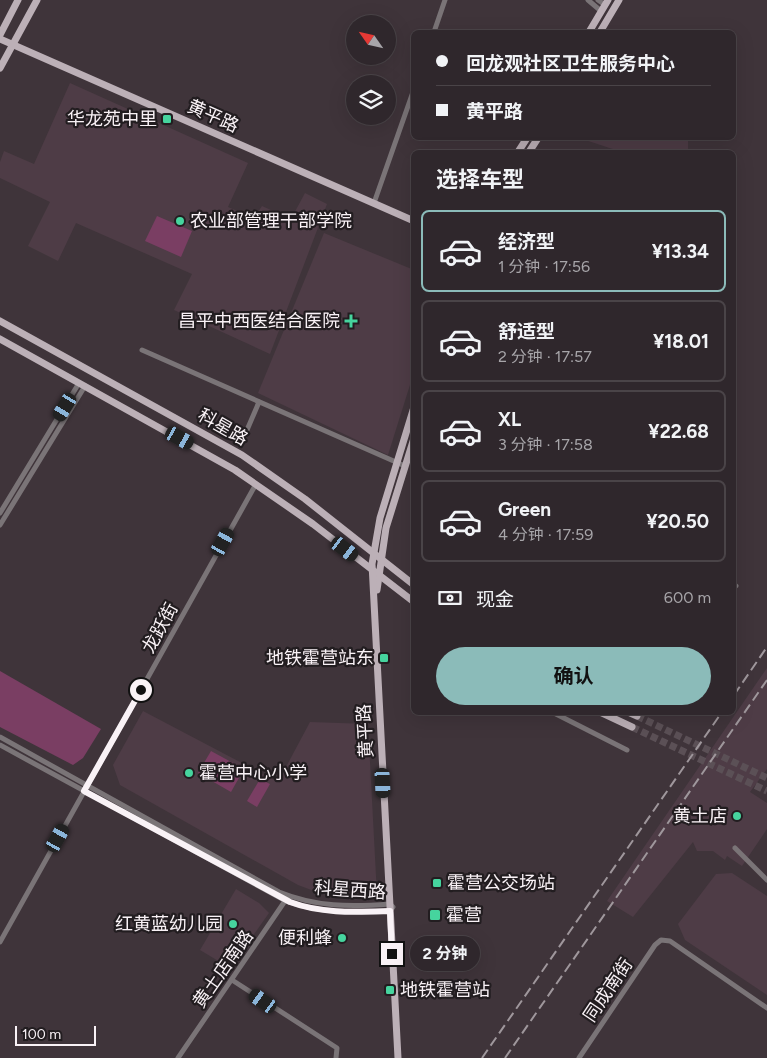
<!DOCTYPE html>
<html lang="zh">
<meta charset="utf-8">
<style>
:root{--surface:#2f272c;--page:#3b3338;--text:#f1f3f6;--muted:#a7a5a9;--line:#4a4448;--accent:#8bbbb9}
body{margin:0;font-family:Figtree,"Noto Sans SC",sans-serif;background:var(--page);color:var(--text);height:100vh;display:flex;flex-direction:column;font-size:19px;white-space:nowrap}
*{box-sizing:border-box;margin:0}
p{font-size:16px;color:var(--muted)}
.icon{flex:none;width:28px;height:28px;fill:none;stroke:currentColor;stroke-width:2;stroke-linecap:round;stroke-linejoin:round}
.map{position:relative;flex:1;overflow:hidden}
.details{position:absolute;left:411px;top:150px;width:325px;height:565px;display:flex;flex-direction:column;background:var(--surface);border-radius:8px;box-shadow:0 5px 20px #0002,0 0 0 1px var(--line)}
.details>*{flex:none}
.banner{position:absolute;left:411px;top:30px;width:325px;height:110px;border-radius:8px;box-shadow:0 5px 20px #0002,0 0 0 1px var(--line);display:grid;align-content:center;height:110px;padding:0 25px;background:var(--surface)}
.needle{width:32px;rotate:304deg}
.tools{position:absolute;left:346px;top:15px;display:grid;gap:10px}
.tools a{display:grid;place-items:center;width:50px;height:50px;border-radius:50%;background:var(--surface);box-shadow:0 5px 20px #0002,0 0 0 1px var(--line);font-size:25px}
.scale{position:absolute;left:15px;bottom:12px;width:81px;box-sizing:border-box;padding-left:5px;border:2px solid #f9f2f6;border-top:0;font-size:14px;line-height:18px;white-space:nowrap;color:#f9f2f6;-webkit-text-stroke:4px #221d20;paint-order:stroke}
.end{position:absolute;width:22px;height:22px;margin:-11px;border:6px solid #f9f2f6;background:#111;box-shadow:0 0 0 2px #111}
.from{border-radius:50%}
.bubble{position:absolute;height:35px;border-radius:18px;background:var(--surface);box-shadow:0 5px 20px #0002,0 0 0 1px var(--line);font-size:16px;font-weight:700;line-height:35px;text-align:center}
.car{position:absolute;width:15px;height:30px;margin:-15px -8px;border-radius:6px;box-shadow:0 0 4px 1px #0007;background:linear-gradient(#222 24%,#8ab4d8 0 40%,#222 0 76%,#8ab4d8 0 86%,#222 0)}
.banner b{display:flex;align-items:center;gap:18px;height:48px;font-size:19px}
.banner b+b{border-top:1px solid var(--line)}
.banner i{width:12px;height:12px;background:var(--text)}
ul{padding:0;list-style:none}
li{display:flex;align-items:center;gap:15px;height:82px;margin:0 10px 8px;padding:0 15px;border:2px solid var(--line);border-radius:8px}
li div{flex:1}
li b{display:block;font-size:19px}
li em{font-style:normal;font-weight:700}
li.on{border-color:var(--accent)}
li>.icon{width:45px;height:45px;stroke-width:1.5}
h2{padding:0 25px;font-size:22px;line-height:60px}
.pay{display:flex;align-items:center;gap:12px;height:55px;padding:0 25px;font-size:19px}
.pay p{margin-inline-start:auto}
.primary-button{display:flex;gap:10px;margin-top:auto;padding:10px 25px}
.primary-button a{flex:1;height:58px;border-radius:30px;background:var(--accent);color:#111;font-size:20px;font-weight:700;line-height:58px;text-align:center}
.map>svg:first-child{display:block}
.built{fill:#4e3c46}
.green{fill:#7a3e63}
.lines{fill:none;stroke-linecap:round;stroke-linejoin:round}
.major-tunnel{stroke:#5b5056;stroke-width:7;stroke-dasharray:7 3.5;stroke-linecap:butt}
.minor{stroke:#7a7477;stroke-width:5}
.major{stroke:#bcb0b7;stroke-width:7}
.rail{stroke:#9f979c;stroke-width:2;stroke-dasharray:10 5;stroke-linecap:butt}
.route{stroke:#f9f2f6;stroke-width:6}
.poi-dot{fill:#46d49e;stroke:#221d20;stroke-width:2}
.labels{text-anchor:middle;stroke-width:4.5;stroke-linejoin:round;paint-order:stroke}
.street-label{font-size:18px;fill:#f9f2f6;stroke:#221d20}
.poi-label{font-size:18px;fill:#f9f2f6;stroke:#221d20;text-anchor:end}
</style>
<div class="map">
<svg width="767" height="1058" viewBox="0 0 767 1058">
<rect width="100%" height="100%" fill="#3f343a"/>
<g class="built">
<polygon points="70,83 248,163 228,207 254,218 262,206 291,219 305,193 327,204 270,354 174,310 192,274 76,223 58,261 28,246 50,202 0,178 0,162 4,151 34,164"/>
<polygon points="579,138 688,138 688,152 622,152"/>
<polygon points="324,233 414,270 414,372 388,455 258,393"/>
<polygon points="767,668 767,769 750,792 767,803 767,829 742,866 727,856 725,860 713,851 697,851 693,842 633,917 607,901"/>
<polygon points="143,711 278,782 310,722 368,724 377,895 375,897 335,895 314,891 298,885 120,785 113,765"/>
<polygon points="732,873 767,896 767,995 685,940 678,924 716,874"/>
<polygon points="236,889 259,903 269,913 230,968 200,950"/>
</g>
<g class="green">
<polygon points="157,216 192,231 181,257 145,241"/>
<polygon points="0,671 101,729 83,758 73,765 0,727"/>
<polygon points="211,751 244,769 231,792 198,773"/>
<polygon points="260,779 270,784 257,807 247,801"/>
</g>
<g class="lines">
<g class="major-tunnel">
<polyline points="637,716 767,778"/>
<polyline points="632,727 767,791"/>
</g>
<g class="minor">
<polyline points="588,0 601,11"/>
<polyline points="598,0 605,5"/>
<polyline points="434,32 445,0"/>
<polyline points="374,203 414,89"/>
<polyline points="142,350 405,466"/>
<polyline points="241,444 259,402"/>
<polyline points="0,513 79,383"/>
<polyline points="0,525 85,386"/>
<polyline points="734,585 736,586"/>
<polyline points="552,712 627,750"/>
<path d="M0,737L279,892C316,907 350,907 390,904L393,907L390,911C354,912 320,914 286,901L0,745"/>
<polyline points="735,848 767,880"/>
<polyline points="0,942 256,484"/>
<polyline points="232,980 337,1048 336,1058"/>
<polyline points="178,1058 287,898"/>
<polyline points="579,1058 655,945 661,940 670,941 767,1008"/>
</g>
<g class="major">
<polyline points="589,32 608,0"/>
<polyline points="600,32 619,0"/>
<polyline points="0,35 18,0"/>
<polyline points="0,39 414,221"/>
<polyline points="0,68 37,0"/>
<polyline points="518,152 527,138"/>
<polyline points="529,152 538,138"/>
<polyline points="0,321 242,455 305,499 414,585"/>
<polyline points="0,339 235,470 313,524 414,602"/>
<polyline points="377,590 386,528 414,438"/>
<polyline points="600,712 632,727"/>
<polyline points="628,712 637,716"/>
<polyline points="398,1058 372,564 380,518 414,407"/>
</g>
<g class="rail">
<polyline points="734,695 767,647"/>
<polyline points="482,1058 722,712"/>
<polyline points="505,1058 767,680"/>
</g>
</g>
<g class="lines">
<path class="route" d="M141,690L84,791L290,902C322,914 356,912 390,911L392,954"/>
</g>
<g class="poi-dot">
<rect x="162" y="114" width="10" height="10" rx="2.5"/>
<circle cx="180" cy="221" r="5"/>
<path d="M348.5 313.5h5v5h5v5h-5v5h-5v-5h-5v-5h5z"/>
<rect x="379" y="653" width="10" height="10" rx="2.5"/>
<circle cx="189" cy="773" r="5"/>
<circle cx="737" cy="816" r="5"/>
<rect x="432" y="878" width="10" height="10" rx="2.5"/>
<rect x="429" y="909" width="12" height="12" rx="2.5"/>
<circle cx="233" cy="924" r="5"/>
<circle cx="342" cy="938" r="5"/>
<rect x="385" y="985" width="10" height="10" rx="2.5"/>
</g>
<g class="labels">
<g class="street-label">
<text transform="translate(213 116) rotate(24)" y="6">黄平路</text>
<text transform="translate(223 427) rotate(30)" y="6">科星路</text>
<text transform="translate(160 628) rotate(-61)" y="6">龙跃街</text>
<text transform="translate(365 731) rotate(-93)" y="6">黄平路</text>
<text transform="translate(350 890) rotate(4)" y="6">科星西路</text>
<text transform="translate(223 969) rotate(-55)" y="6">黄土店南路</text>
<text transform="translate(608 990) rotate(-56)" y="6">同成南街</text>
</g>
<g class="poi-label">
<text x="157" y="125">华龙苑中里</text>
<text x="190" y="227" text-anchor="start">农业部管理干部学院</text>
<text x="340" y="327">昌平中西医结合医院</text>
<text x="374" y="664">地铁霍营站东</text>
<text x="199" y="779" text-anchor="start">霍营中心小学</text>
<text x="727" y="822">黄土店</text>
<text x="447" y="889" text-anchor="start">霍营公交场站</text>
<text x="446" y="921" text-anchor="start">霍营</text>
<text x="223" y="930">红黄蓝幼儿园</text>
<text x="332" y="944">便利蜂</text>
<text x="400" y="996" text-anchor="start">地铁霍营站</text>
</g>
</g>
</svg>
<div class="tools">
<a><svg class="needle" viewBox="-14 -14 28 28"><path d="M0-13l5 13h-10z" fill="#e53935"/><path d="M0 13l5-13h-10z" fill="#a7a5a9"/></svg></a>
<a><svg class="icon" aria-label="layers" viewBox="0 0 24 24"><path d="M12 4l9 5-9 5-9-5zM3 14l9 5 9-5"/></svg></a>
</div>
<div class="scale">100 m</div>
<i class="end from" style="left:141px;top:690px"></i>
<i class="end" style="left:392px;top:954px"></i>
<div class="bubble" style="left:410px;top:936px;width:70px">2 分钟</div>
<i class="car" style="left:65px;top:407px;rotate:211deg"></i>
<i class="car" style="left:180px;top:438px;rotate:119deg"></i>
<i class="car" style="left:223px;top:542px;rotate:29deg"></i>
<i class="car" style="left:345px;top:549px;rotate:127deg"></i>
<i class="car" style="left:383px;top:783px;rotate:177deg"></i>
<i class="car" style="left:58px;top:838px;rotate:29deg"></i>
<i class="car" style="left:263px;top:1001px;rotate:305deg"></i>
<div class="banner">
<b><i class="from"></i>回龙观社区卫生服务中心</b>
<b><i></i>黄平路</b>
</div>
<section class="details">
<h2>选择车型</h2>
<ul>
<li class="on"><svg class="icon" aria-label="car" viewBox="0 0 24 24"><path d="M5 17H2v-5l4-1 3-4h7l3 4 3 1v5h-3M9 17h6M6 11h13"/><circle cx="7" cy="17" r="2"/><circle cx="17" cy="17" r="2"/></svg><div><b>经济型</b><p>1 分钟 · 17:56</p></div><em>¥13.34</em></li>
<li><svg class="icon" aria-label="car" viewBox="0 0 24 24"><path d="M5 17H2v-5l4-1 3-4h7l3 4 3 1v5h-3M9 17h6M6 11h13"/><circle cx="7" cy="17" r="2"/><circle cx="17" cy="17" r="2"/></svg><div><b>舒适型</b><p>2 分钟 · 17:57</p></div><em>¥18.01</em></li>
<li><svg class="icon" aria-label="car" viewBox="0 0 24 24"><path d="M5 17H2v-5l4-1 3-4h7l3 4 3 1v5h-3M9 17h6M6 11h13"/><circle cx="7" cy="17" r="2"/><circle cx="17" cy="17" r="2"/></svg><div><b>XL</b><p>3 分钟 · 17:58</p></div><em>¥22.68</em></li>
<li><svg class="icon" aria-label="car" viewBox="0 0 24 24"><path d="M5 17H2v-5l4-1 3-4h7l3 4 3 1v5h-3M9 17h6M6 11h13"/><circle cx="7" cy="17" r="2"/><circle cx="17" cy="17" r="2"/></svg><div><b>Green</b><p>4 分钟 · 17:59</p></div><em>¥20.50</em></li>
</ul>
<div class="pay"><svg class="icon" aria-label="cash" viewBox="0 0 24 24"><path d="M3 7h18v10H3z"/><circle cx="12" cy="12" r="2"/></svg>现金<p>600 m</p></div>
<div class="primary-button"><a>确认</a></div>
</section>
</div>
